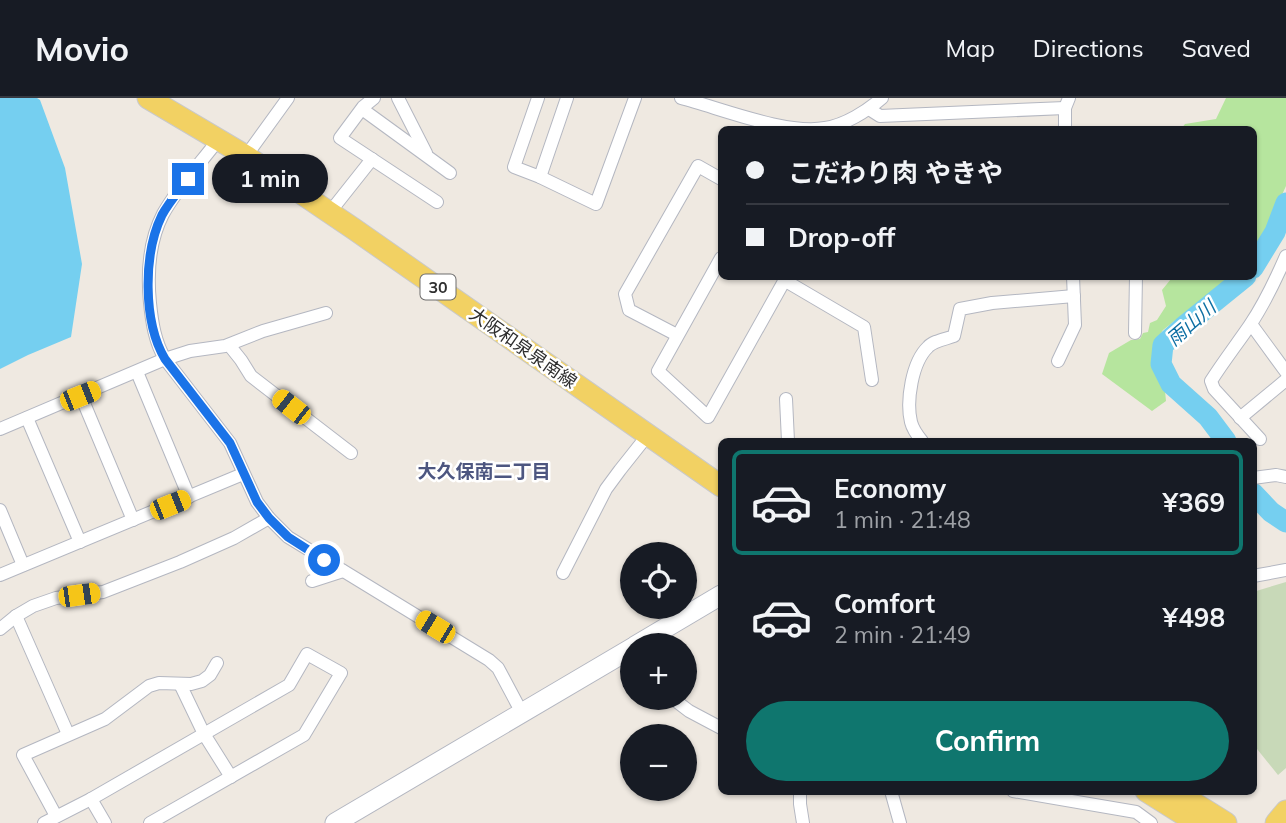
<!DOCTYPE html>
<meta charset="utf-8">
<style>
:root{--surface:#171b24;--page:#20242c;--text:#f1f3f6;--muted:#9ea1a6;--line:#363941;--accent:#0f766e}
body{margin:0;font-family:Mulish,"Noto Sans JP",sans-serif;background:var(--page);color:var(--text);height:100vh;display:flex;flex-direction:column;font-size:26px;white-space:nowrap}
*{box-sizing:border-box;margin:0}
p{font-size:23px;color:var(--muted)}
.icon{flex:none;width:38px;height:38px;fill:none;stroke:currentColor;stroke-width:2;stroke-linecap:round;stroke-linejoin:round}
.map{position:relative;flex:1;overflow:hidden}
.side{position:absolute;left:718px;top:340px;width:539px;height:357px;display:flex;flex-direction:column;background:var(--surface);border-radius:10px;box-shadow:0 2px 5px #0004}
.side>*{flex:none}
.hud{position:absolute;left:718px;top:28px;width:539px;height:154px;border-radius:10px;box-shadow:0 2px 5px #0004;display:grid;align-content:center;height:154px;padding:0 28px;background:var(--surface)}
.fabs{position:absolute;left:620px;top:444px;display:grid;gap:14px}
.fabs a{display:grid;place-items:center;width:77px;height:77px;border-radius:50%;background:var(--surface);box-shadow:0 2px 5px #0004;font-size:35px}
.end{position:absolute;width:32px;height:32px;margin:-16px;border:9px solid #1a73e8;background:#fff;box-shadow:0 0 0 4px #fff}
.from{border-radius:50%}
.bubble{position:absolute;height:49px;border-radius:24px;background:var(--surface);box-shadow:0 2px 5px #0004;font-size:23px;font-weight:700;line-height:49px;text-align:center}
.car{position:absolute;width:21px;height:42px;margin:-21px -10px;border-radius:9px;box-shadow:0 0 5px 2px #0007;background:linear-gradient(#f5c518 24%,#345 0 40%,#f5c518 0 76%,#345 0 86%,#f5c518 0)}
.hud b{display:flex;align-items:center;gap:24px;height:66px;font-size:26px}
.hud b+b{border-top:2px solid var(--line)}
.hud i{width:18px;height:18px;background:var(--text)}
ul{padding:12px 0 0;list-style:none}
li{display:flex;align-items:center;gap:21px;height:105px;margin:0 14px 10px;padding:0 14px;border:4px solid transparent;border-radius:10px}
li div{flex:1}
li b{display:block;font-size:26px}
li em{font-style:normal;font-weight:700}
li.current{border-color:var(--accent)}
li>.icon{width:63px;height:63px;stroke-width:1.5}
.button{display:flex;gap:14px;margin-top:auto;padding:14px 28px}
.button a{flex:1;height:80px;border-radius:42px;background:var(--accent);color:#fff;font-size:28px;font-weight:700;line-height:80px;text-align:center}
header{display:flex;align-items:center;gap:42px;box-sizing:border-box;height:98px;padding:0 35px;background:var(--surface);border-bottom:2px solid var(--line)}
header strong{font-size:33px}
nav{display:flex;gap:38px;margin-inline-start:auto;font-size:24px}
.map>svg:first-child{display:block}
.green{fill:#b6e59e}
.cemetery{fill:#c8d9b8}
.water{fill:#75cff0}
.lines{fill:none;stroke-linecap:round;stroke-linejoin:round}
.river{stroke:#75cff0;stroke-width:21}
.street-casing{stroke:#b4b7c1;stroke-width:14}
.secondary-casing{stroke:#b4b7c1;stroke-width:21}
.primary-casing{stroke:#c9c9c9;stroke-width:23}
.street{stroke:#fff;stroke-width:12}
.secondary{stroke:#fff;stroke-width:19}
.primary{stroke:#f2d163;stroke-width:21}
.route{stroke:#1a73e8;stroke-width:9}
.labels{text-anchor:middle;stroke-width:5;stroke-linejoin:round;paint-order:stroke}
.shield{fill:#fff;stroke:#6d6d6d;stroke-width:2}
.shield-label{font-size:16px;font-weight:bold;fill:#2e2e2e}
.street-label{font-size:18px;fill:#2e2e2e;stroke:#fff}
.water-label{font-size:19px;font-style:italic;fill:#0d6fa3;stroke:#fff}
.neighbourhood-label{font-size:19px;font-weight:bold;fill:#4d5680;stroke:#fff}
</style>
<header>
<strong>Movio</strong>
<nav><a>Map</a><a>Directions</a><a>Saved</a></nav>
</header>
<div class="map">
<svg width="1286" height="725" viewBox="0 0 1286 725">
<rect width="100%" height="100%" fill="#efe9e1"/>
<g class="green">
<polygon points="1226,0 1286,0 1286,88 1265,134 1253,154 1253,32 1181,31 1185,26 1216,21"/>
<polygon points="1171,179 1230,179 1163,232 1154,246 1152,257 1155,275 1165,293 1166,303 1152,313 1102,276 1109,255 1131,242 1140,241 1143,235 1148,234 1150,225 1157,222 1166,208 1162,192 1171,181"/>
</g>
<polygon class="cemetery" points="1286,484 1286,670 1278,677 1257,651 1253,653 1253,494"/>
<polygon class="water" points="0,0 37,0 40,2 65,70 82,166 71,239 28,257 0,271"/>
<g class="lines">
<g class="river">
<polyline points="1253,170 1275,134 1286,105"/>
<polyline points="1226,343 1208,319 1171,286 1161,266 1163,247 1183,229 1246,178"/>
<polyline points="1253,395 1271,414 1286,424"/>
</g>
<g class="street-casing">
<g id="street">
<polyline points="374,0 363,9 340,40 437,104"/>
<polyline points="398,0 426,55"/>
<polyline points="538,0 514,69 540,79 596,106 635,0"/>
<path d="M681,0C720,10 786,37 825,30C845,27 867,13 882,0"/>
<polyline points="362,11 450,75"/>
<polyline points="869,11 880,18 1065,10"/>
<polyline points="1065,32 1065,10 1069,0"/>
<path d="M218,42C200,66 178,89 163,116C149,143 147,175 150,205C152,225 155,244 165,261L230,345L257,404L269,420L288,439L489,562L498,570L522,615"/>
<polyline points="246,58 288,0"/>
<polyline points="540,79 567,0"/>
<polyline points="330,114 372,61"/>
<polyline points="721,160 658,273 708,319 787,178"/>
<polyline points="784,182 864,229 872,282"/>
<polyline points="1251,226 1286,274"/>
<polyline points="1135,235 1136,178"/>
<polyline points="677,237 629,212 625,196 698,68 721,81"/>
<polyline points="229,247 241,262 251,278 351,355"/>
<polyline points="1058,263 1075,227 1073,178"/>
<polyline points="137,274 189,399"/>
<polyline points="81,298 133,422"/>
<polyline points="786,301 788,343"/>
<polyline points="27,320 80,444"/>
<polyline points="1240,320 1286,282"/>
<polyline points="0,331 165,261 190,253 225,248 263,233 326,215"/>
<path d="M1260,341L1214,291L1211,283C1223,264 1237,246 1250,227C1264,206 1276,181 1286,158"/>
<path d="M922,343C917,337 913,332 911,324C906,303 912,264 928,249C933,243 946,241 954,238L960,211L992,205L1074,198"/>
<polyline points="1253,380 1276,377 1286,379"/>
<polyline points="0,412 23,467"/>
<polyline points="563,475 606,391 620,372 647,338"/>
<polyline points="0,477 243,376"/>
<polyline points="1253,478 1286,472"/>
<polyline points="312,483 343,473"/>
<polyline points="16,518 68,636"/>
<polyline points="0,531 16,518 33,508 56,500 103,494 180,464 234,440 269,420"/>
<polyline points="180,586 204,636 231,679"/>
<polyline points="672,600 689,613 721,630"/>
<polyline points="800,693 800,706 803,725"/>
<polyline points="891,693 900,725"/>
<polyline points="1013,693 1136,714 1151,725"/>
<polyline points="91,701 105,725"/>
<polyline points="56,718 23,657 105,621 149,588 159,585 191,586 202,583 210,577 217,565"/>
<polyline points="44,725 91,701 289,587 307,556 341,575 304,637 150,725"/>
</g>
</g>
<g class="secondary-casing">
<g id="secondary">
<polyline points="635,548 721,497"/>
<polyline points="335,725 632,550"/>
</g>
</g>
<g class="primary-casing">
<g id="primary">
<polyline points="148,0 246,58 354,131 721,388"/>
<polyline points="1146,693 1197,725"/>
<polyline points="1175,693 1226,725"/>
<polyline points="1276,725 1286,713"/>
</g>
</g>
<use href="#street" class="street"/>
<use href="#secondary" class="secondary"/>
<use href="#primary" class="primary"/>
</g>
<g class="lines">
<path class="route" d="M188,81C179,93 169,104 162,117C143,156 143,224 165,261L230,345L257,404L269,420L288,439L324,462"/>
</g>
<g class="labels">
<rect class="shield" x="420.5" y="176.5" width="35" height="25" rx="5"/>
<g class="shield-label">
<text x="438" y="195">30</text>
</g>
<g class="street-label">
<text transform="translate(523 250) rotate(35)" y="6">大阪和泉泉南線</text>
</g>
<g class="water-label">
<text transform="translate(1191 225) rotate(-41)" y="7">雨山川</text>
</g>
<g class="neighbourhood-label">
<text x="484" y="380">大久保南二丁目</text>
</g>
</g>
</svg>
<div class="fabs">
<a><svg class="icon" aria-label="locate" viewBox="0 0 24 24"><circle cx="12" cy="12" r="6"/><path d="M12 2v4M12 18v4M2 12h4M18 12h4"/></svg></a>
<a>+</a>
<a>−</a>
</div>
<i class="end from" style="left:324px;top:462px"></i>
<i class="end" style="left:188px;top:81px"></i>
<div class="bubble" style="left:212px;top:56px;width:116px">1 min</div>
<i class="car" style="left:80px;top:298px;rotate:68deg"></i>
<i class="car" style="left:291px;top:309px;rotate:308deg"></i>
<i class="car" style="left:170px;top:407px;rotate:68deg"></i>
<i class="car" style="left:79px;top:497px;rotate:82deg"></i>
<i class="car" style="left:435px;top:529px;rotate:301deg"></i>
<div class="hud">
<b><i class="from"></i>こだわり肉 やきや</b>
<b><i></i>Drop-off</b>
</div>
<section class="side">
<ul>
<li class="current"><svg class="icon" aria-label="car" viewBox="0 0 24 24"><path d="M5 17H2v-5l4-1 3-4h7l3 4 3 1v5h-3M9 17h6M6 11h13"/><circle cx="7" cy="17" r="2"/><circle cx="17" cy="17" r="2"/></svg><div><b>Economy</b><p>1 min · 21:48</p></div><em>¥369</em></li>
<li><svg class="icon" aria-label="car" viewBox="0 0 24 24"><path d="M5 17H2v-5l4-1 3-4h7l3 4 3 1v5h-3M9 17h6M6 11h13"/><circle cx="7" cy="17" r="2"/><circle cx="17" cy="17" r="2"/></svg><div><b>Comfort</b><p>2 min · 21:49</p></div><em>¥498</em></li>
</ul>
<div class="button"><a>Confirm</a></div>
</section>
</div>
